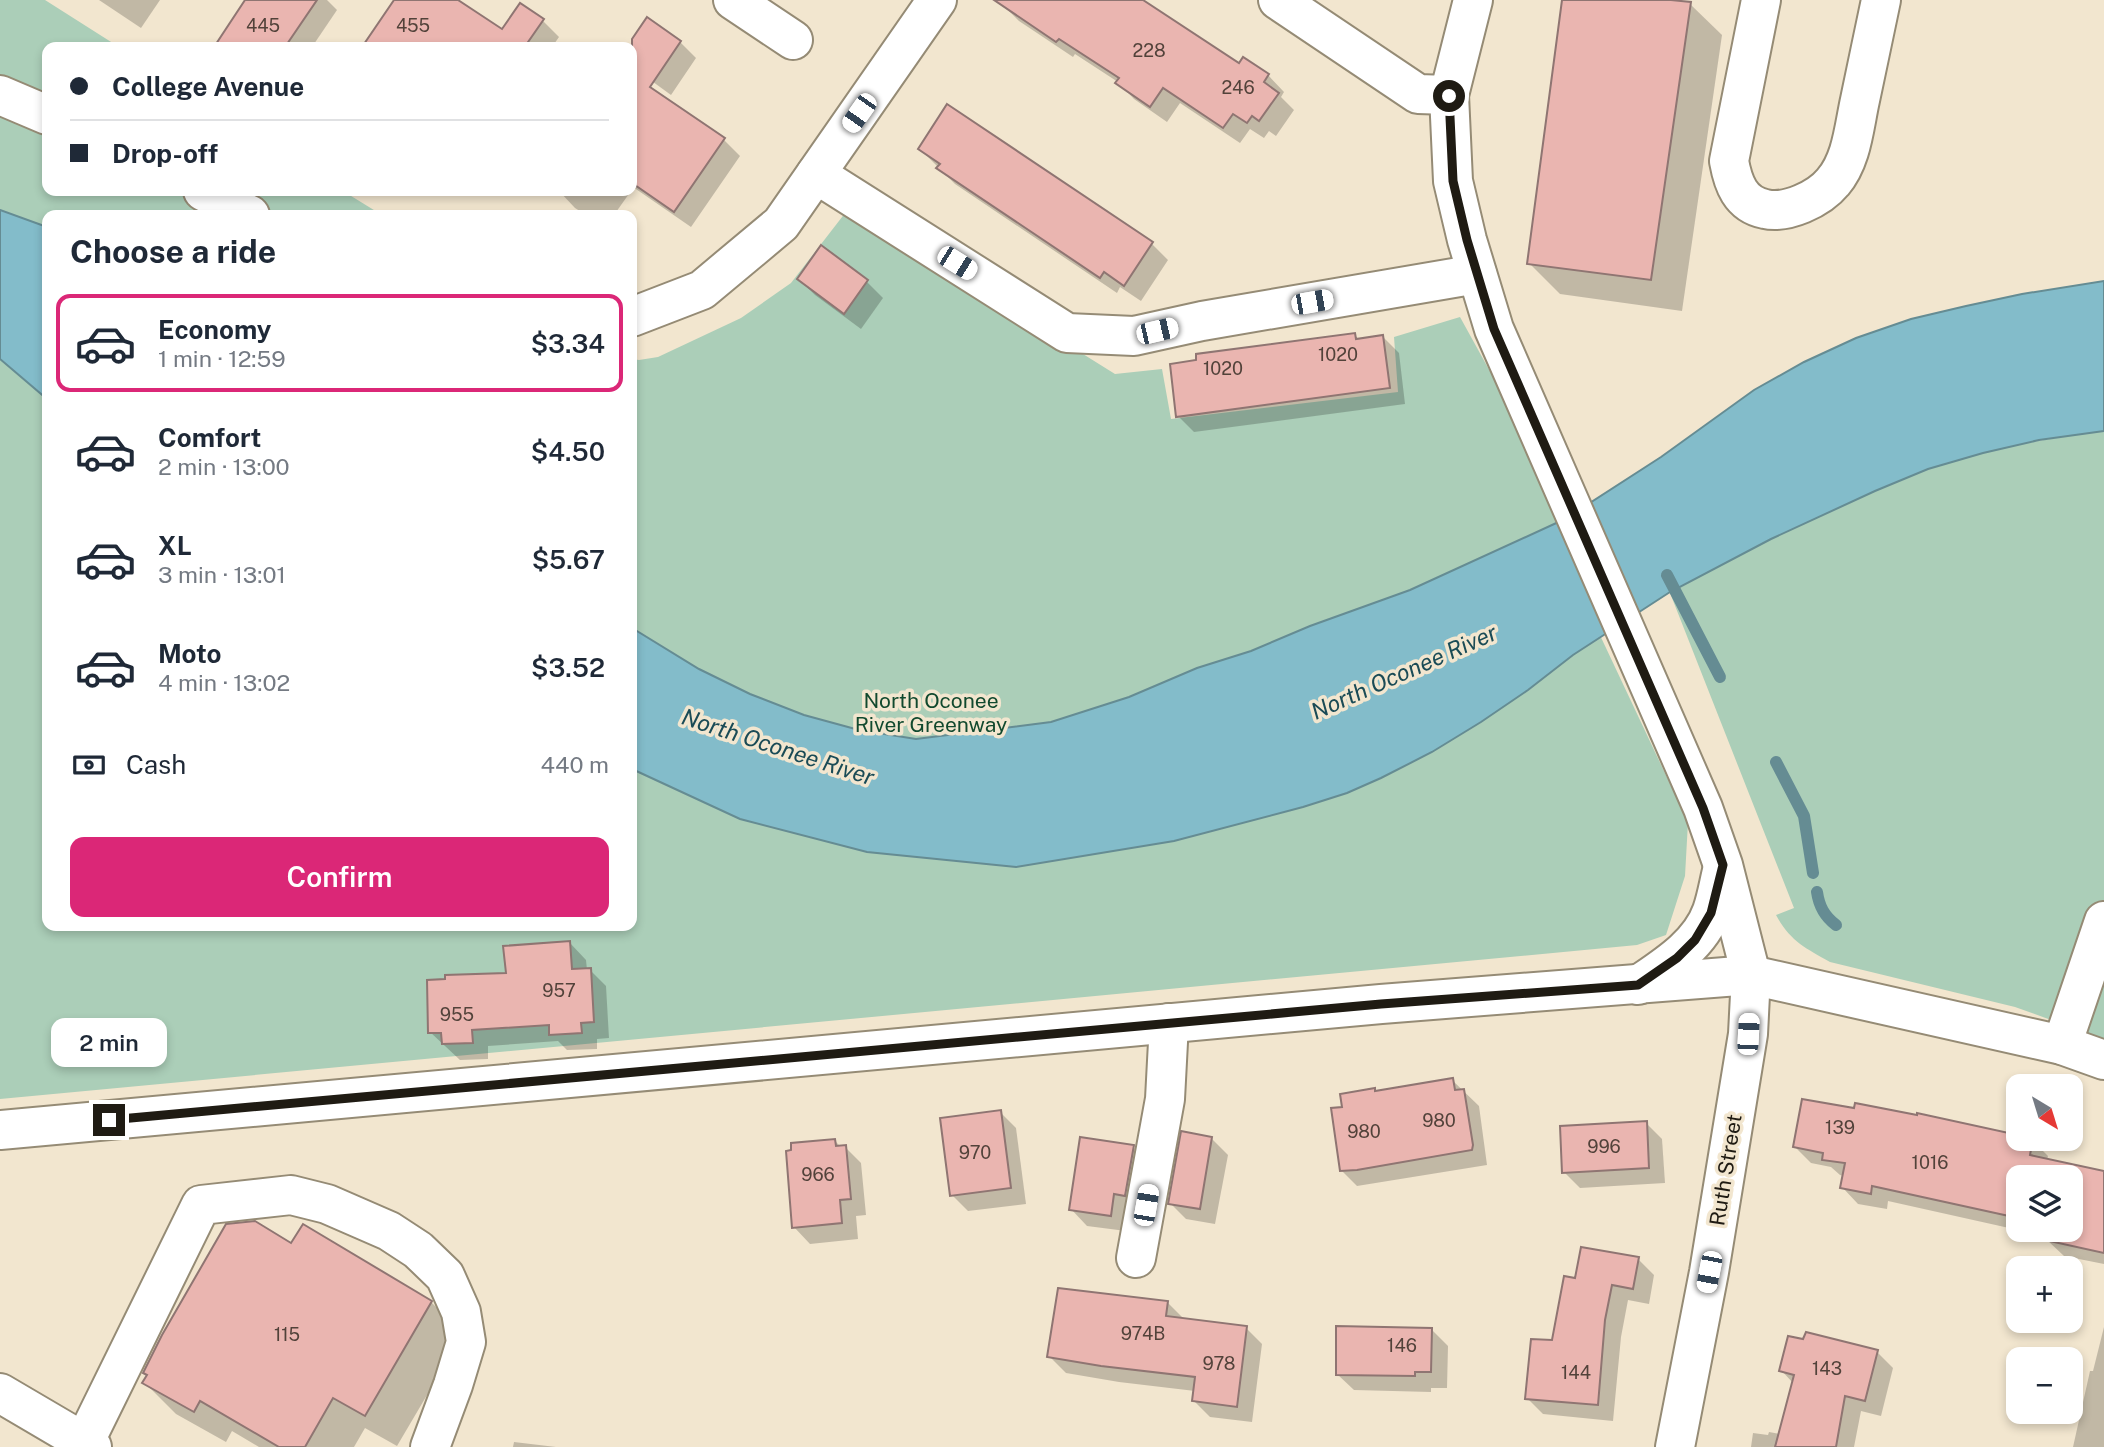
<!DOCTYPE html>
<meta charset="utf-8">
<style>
:root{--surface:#fff;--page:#f6f6f7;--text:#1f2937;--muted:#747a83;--line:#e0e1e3;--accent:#db2777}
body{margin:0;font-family:"Public Sans",sans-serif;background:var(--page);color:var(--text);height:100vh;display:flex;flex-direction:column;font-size:26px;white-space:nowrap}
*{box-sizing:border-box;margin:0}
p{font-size:23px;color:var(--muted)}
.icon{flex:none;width:38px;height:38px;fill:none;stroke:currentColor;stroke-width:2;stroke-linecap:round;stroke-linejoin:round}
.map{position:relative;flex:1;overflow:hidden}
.drawer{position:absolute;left:42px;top:210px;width:595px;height:721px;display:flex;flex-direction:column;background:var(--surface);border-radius:14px;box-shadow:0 4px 10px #0003}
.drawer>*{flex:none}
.hud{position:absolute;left:42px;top:42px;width:595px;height:154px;border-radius:14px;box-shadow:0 4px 10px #0003;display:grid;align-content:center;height:154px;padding:0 28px;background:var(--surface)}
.needle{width:46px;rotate:142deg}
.buttons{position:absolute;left:2006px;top:1074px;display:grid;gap:14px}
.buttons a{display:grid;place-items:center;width:77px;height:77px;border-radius:14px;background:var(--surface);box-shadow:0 4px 10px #0003;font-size:35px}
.end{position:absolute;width:32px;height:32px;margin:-16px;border:9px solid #1f1b13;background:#fff;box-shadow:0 0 0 4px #fff}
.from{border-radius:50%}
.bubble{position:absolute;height:49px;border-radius:14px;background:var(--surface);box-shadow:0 4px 10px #0003;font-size:23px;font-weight:600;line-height:49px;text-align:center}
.car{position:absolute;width:21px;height:42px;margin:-21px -10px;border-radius:9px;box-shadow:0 0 5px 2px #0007;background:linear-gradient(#fff 24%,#345 0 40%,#fff 0 76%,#345 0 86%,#fff 0)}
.hud b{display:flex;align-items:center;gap:24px;height:66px;font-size:26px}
.hud b+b{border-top:2px solid var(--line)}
.hud i{width:18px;height:18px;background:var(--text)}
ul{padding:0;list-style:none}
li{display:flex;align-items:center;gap:21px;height:98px;margin:0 14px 10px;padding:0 14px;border:4px solid transparent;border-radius:14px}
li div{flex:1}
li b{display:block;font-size:26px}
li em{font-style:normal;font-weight:600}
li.active{border-color:var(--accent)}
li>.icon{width:63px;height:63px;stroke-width:1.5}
h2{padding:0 28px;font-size:32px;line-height:84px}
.pay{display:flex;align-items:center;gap:18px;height:77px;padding:0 28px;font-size:26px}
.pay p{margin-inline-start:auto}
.primary-button{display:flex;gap:14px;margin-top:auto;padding:14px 28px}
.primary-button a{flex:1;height:80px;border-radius:14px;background:var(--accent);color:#fff;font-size:28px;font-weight:600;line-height:80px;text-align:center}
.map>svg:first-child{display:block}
.green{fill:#abceb8}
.water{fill:#83bcca;stroke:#658c93;stroke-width:2}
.shadow{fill:#0003}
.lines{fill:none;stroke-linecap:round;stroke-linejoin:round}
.stream{stroke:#658c93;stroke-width:12}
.building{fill:#eab5b0;stroke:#8f7572;stroke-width:2}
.minor-casing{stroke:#958b75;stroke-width:42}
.major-casing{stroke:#958b75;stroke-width:42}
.minor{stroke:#fff;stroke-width:38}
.major{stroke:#fff;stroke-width:38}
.route{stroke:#1f1b13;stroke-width:9}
.labels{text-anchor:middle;stroke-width:7;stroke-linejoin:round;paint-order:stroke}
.number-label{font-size:18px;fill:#52423a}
.park-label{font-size:21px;fill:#11492e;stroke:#f2e6cf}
.street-label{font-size:21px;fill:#1f1b13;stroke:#f2e6cf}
.water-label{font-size:23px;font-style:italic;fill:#1a4b56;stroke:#f2e6cf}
</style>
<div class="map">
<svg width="2104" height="1447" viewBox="0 0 2104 1447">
<rect width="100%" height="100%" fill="#f2e6cf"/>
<g class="green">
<polygon points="0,0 45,0 119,47 47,47 47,191 343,191 382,215 47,215 47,926 632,926 632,359 639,360 658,357 741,318 791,283 849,208 1115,374 1162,369 1171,419 1398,392 1394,337 1460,317 1492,375 1558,523 1549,527 1688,822 1685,876 1666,935 1637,945 0,1099"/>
<path d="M2104,431V1039L2015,1007L1830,962C1805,948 1790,941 1776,915L1794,908L1670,593C1752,547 1838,503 1926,470C1983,449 2044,439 2104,431Z"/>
</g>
<g class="water">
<polygon points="0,210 47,227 47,399 0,359"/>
<polygon points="2104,281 2104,431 2039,440 1983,453 1928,469 1875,491 1771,539 1670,592 1573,655 1528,690 1481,722 1432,752 1381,778 1347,793 1303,807 1174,841 1016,867 867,852 740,819 632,769 632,628 699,669 750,694 804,715 859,730 916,739 1051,722 1129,697 1197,668 1251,651 1310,626 1410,590 1565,519 1661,457 1754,390 1804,362 1856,338 1911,319 1966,306 2022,294"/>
</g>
<g class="shadow">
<polygon points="99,0 160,0 141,28"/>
<polygon points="247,0 327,0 337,10 312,47 229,47 222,39"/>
<polygon points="396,0 455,0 503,32 521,5 543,21 559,37 552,47 364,47"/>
<polygon points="1006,0 1140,0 1239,65 1268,75 1284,92 1281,97 1294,110 1276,136 1269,131 1264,138 1250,129 1240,143 1180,103 1167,122 1134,99 1118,82 1075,54 1073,57 1019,21 1003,5"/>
<polygon points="1564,0 1654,0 1690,4 1722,35 1682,311 1560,294 1529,263"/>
<polygon points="647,19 680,42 696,58 671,95 649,79 632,56 632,47 629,47"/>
<polygon points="635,79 724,140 740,156 691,227 633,187 632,189 632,84"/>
<polygon points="947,107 1152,244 1168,260 1141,301 1120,287 1117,293 955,184 920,149"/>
<polygon points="559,191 631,191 614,215 586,215 575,208"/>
<polygon points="821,248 867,282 883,298 861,329 815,295 799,279"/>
<polygon points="1354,335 1360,340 1383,337 1399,353 1405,404 1194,432 1178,416"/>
<polygon points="570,943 586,960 587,970 590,970 606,986 609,1038 597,1039 597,1049 567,1050 558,1041 488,1046 488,1059 460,1060 430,1032 508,975"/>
<polygon points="1452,1080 1479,1106 1487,1165 1357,1186 1341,1170 1344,1109 1374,1089 1377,1092"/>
<polygon points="1000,1112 1016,1128 1026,1204 968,1211 952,1195"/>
<polygon points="1646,1123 1662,1139 1665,1183 1580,1188 1564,1172"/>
<polygon points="1212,1139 1228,1155 1215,1224 1186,1219 1170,1203"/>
<polygon points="2018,1139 2032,1140 2048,1156 2047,1160 2104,1172 2104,1264 2064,1256 2047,1240 2048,1236 2021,1230 2070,1230 2070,1178 2018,1178 2018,1230 1888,1201 1887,1209 1858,1204 1842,1187 1844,1176 1840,1175 1831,1167 1811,1163 1795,1147"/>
<polygon points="835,1141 841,1147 845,1147 861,1163 866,1215 856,1216 858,1239 810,1244 794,1227"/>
<polygon points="1133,1147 1150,1163 1126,1231 1087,1226 1071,1209"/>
<polygon points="292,1245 431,1302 463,1334 397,1446 365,1428 354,1447 259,1447 232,1431 226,1442 176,1414 144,1382"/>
<polygon points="1638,1259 1654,1275 1649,1304 1628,1300 1621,1337 1613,1421 1543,1414 1527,1398 1553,1342 1577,1280"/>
<polygon points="1167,1302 1184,1319 1246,1328 1262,1344 1252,1422 1210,1417 1194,1401 1195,1391 1119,1382 1066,1373 1049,1356"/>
<polygon points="2104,1327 2104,1447 2073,1447 2090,1371 2093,1371"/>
<polygon points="1432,1330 1448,1346 1447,1388 1431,1388 1431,1392 1354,1390 1337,1374"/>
<polygon points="1877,1352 1893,1368 1881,1416 1861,1411 1854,1447 1751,1447 1753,1433 1768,1435 1769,1432 1780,1434 1793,1383 1781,1370"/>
<polygon points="514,1442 556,1447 513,1447"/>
</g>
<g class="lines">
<g class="stream">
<polyline points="1667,575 1720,677"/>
<polyline points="1776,762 1804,816 1813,873"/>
<path d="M1817,892C1819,906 1824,916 1836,925"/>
</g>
</g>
<g class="building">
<polygon points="245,0 317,0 285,47 214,47"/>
<polygon points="394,0 458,0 502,29 520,3 544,19 526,45 529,47 362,47"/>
<polygon points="994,0 1143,0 1239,63 1243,57 1269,74 1264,82 1279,93 1259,121 1252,116 1247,123 1233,114 1223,128 1163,88 1150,107 1115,83 1119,78 1059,39 1056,42"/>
<polygon points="1562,0 1671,0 1691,2 1651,280 1527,264"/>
<polygon points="647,17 681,41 650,87 725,138 674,212 632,183 632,39"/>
<polygon points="947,104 1153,242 1124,286 1104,272 1100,278 936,168 940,164 918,149"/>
<polygon points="821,245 868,280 844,314 797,279"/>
<polygon points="1355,333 1356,339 1383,335 1390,388 1176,417 1170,364 1196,360 1196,354"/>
<polygon points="570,941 572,969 591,968 594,1022 581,1023 582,1033 549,1035 549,1025 472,1030 473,1043 442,1044 441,1033 428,1033 427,980 445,979 445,975 506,973 503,946"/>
<polygon points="1453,1078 1455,1090 1464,1089 1473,1145 1472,1150 1357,1170 1340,1171 1331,1108 1342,1107 1340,1094 1375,1088 1375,1091"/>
<polygon points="1802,1099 1854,1108 1855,1103 1917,1115 1917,1113 2018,1135 2018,1139 2033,1139 2030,1155 2104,1171 2104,1253 2045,1240 2048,1230 2070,1230 2070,1178 2018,1178 2018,1218 1872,1186 1871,1194 1840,1188 1845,1163 1822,1160 1823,1153 1793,1147"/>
<polygon points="1001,1110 1011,1188 950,1196 940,1118"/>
<polygon points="1647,1121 1649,1168 1562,1173 1560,1126"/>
<polygon points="1181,1131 1212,1137 1200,1209 1168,1204"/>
<polygon points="1080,1137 1134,1145 1125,1196 1114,1194 1111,1216 1069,1210"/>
<polygon points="835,1139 836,1146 846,1145 851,1199 840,1200 842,1223 792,1228 786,1151 791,1150 791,1143"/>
<polygon points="255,1221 291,1243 303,1224 432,1301 365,1416 333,1398 305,1447 279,1447 200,1401 194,1412 142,1383 147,1375 143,1373 162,1335 226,1224"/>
<polygon points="1581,1247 1639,1257 1633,1289 1612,1285 1605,1320 1598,1405 1525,1399 1531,1339 1552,1340 1564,1276 1575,1278"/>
<polygon points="1058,1288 1168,1301 1166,1316 1247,1326 1237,1407 1192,1401 1195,1377 1101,1366 1047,1357"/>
<polygon points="1336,1326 1432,1328 1431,1372 1415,1372 1415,1376 1336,1375"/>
<polygon points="1806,1332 1878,1350 1865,1401 1845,1396 1836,1447 1775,1447 1794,1375 1779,1371 1788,1336 1803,1339"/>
</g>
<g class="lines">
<g class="minor-casing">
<g id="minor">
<polyline points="733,0 793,40"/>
<polyline points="1278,0 1418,94 1449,95"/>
<polyline points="1473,0 1449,95 1453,181 1467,240 1494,329 1703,808 1723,865 1751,975 1748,1034 1709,1272 1675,1447"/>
<path d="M1761,0L1729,161C1733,183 1740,204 1765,209C1787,214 1819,199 1833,182C1852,160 1854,127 1860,100C1867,67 1874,33 1881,0"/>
<polyline points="0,95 47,115"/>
<polyline points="816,174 1067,333 1134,336 1202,321 1477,274"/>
<polyline points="203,191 250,215"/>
<polyline points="632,317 702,290 781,224 937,0"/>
<path d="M1638,985C1666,966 1700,945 1712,911C1717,897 1719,882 1723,867"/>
<polyline points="2062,1045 2104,921"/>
<polyline points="1136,1258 1165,1099 1169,1023"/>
<polyline points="0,1393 92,1447"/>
<polyline points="82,1447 201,1205 291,1195 327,1204 389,1231 418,1250 445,1276 461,1312 466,1342 453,1385 430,1447"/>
</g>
</g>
<g class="major-casing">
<polyline id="major" points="0,1130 1381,1004 1751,975 2062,1045 2104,1060"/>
</g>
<use href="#minor" class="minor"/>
<use href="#major" class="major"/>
</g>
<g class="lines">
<polyline class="route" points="109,1120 1381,1004 1638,985 1677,958 1695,940 1711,913 1723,865 1703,808 1494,329 1467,240 1453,181 1449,96"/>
</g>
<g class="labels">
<g class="number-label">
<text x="263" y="32">445</text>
<text x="413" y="32">455</text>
<text x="1149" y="57">228</text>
<text x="1238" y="94">246</text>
<text x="1338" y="361">1020</text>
<text x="1223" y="375">1020</text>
<text x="559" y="997">957</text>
<text x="457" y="1021">955</text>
<text x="1439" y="1127">980</text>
<text x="1840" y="1134">139</text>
<text x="1364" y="1138">980</text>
<text x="1604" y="1153">996</text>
<text x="975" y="1159">970</text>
<text x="1930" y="1169">1016</text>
<text x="818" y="1181">966</text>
<text x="1143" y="1340">974B</text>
<text x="287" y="1341">115</text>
<text x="1402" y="1352">146</text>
<text x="1219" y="1370">978</text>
<text x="1827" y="1375">143</text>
<text x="1576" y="1379">144</text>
</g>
<g class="park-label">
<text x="931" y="708">North Oconee<tspan x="931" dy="24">River Greenway</tspan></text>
</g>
<g class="street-label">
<text transform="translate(1726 1170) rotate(-81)" y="7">Ruth Street</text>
</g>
<g class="water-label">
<text transform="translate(1404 672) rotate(-24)" y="8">North Oconee River</text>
<text transform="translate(778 747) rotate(18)" y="8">North Oconee River</text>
</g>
</g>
</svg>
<div class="buttons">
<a><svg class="needle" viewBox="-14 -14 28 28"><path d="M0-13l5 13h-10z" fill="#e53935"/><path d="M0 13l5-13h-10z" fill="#747a83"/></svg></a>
<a><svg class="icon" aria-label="layers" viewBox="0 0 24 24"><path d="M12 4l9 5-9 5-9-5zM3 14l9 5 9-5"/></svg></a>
<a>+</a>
<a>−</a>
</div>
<i class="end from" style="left:1449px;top:96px"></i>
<i class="end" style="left:109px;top:1120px"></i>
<div class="bubble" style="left:51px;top:1018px;width:116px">2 min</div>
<i class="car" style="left:859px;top:113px;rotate:215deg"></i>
<i class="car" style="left:957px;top:263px;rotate:122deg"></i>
<i class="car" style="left:1312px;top:302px;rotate:80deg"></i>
<i class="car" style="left:1157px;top:331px;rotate:77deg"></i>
<i class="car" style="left:1748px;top:1034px;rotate:3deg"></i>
<i class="car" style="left:1146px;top:1205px;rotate:10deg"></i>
<i class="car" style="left:1709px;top:1272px;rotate:191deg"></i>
<div class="hud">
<b><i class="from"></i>College Avenue</b>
<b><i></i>Drop-off</b>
</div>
<section class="drawer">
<h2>Choose a ride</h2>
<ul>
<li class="active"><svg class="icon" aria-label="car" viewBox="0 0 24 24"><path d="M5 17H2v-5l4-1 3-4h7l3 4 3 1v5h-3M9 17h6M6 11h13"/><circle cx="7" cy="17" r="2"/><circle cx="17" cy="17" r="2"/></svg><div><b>Economy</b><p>1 min · 12:59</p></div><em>$3.34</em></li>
<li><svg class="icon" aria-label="car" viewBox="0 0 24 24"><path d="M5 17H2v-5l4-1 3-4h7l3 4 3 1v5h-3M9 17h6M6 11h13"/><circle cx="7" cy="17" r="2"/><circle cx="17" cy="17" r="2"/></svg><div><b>Comfort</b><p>2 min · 13:00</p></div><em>$4.50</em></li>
<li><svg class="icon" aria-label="car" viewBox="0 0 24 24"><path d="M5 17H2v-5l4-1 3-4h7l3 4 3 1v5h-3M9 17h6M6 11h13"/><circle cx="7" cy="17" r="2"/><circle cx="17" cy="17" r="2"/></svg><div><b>XL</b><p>3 min · 13:01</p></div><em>$5.67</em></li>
<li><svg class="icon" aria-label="car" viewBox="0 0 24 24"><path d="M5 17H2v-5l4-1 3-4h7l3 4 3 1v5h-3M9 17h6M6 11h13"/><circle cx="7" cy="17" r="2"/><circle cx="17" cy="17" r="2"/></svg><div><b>Moto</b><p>4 min · 13:02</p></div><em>$3.52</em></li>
</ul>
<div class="pay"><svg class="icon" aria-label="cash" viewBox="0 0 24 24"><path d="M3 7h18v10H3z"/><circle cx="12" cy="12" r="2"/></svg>Cash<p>440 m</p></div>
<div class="primary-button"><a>Confirm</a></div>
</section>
</div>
